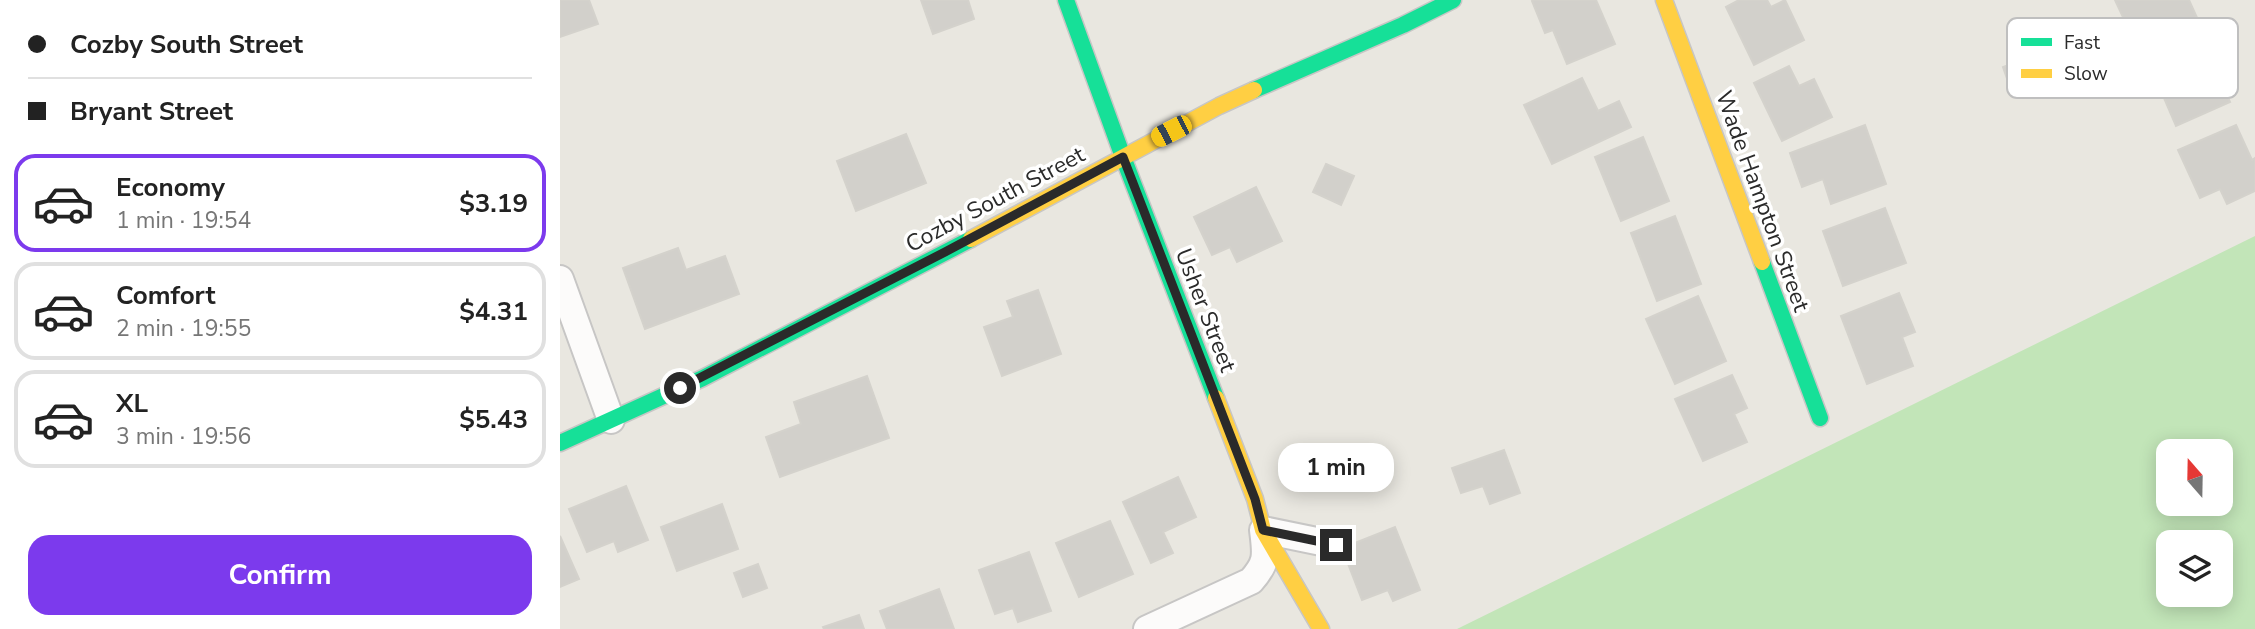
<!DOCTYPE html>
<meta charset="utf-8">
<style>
:root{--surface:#fff;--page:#f2f2f2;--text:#222;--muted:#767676;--line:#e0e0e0;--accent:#7c3aed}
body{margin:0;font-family:"Nunito Sans",sans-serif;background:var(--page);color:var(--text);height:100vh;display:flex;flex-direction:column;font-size:26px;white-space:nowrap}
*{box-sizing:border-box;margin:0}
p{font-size:23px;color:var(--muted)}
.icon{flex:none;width:38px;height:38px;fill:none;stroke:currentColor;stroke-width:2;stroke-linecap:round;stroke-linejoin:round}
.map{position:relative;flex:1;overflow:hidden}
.details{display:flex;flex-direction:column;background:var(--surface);width:560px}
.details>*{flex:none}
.hud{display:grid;align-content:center;height:154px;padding:0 28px;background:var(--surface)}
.needle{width:46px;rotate:340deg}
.tools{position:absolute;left:1596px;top:439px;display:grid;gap:14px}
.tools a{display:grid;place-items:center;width:77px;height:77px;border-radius:14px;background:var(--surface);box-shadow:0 4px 18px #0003;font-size:35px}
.end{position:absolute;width:32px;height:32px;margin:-16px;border:9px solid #2a2a2a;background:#fff;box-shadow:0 0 0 4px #fff}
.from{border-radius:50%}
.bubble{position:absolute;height:49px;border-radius:21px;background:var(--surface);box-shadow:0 4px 18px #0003;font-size:23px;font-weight:700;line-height:49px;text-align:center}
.car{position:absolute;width:21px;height:42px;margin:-21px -10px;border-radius:9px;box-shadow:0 0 5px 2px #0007;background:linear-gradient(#f5c518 24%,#345 0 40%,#f5c518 0 76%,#345 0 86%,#f5c518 0)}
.hud b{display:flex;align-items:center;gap:24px;height:66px;font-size:26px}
.hud b+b{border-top:2px solid var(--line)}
.hud i{width:18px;height:18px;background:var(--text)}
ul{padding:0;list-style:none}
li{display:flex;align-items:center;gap:21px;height:98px;margin:0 14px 10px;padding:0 14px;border:4px solid var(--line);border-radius:21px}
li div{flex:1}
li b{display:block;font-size:26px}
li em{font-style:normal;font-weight:700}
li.on{border-color:var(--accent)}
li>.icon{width:63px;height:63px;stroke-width:1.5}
.primary-button{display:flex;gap:14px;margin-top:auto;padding:14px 28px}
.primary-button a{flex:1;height:80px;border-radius:21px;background:var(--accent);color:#fff;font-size:28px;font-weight:700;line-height:80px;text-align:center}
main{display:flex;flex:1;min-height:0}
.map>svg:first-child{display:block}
.green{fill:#c2e5b8;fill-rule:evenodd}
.building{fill:#d2d0cb;stroke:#d4d2cc;stroke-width:2}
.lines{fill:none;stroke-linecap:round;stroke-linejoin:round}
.street-casing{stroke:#c7c6c5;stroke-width:30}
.fast-casing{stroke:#c7c6c5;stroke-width:19}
.slow-casing{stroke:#c7c6c5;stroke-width:19}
.street{stroke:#fcfbfa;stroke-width:26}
.fast{stroke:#16e098;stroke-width:16}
.slow{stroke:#ffcf43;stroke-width:16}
.route{stroke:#2a2a2a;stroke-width:9}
.labels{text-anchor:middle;stroke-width:7;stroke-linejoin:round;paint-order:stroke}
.street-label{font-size:23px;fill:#2a2a2a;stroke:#fff}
.key{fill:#fff;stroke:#bfbfbf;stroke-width:2}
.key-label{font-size:19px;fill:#2a2a2a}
</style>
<main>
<section class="details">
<div class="hud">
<b><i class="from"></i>Cozby South Street</b>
<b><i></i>Bryant Street</b>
</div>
<ul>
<li class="on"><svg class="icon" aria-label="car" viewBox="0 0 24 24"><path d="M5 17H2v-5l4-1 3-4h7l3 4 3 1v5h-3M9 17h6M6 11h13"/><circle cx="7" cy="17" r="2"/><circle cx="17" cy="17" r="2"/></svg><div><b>Economy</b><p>1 min · 19:54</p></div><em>$3.19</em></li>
<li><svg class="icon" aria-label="car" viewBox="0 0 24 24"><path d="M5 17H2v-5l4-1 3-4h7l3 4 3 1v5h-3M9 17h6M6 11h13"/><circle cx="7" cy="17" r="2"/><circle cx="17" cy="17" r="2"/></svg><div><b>Comfort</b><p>2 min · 19:55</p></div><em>$4.31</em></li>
<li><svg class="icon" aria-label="car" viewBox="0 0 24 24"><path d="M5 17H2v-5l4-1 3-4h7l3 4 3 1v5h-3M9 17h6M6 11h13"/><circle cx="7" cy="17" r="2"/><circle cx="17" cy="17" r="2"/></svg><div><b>XL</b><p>3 min · 19:56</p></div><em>$5.43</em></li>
</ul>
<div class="primary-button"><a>Confirm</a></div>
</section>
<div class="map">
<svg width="1695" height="629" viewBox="0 0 1695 629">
<rect width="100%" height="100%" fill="#e9e7e0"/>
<path class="green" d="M1695,236V629H897ZM1608,452H1661V504H1608ZM1608,542H1661V595H1608Z"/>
<g class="building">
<polygon points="0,0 29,0 38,24 0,37"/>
<polygon points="361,0 408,0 414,19 373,34"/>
<polygon points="974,0 1036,0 1055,44 1007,64 993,30 985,33 972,1"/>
<polygon points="1179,0 1207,0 1211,7 1225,0 1244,40 1194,65 1166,7"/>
<polygon points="1555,0 1629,0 1643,31 1601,49 1594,35 1575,43"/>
<polygon points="1646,47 1670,102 1616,126 1592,70"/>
<polygon points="1475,55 1485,81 1452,93 1443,67"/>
<polygon points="1229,66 1239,86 1254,79 1272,117 1222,141 1194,83"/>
<polygon points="1022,78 1038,111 1059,101 1071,127 992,164 964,105"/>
<polygon points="1305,125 1326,184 1271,204 1263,179 1242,187 1230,153"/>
<polygon points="1676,125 1692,160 1695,158 1695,191 1667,204 1660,189 1640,198 1618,150"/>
<polygon points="346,134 366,183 296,211 277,161"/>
<polygon points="1083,137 1109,201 1061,221 1035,157"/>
<polygon points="766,164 794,176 781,205 753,192"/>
<polygon points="696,187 722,241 677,262 670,247 652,255 634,217"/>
<polygon points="1325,208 1346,263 1283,286 1263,231"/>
<polygon points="1115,216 1141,284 1097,301 1071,233"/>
<polygon points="118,248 126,270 165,256 179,294 85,329 63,268"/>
<polygon points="478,290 501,354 442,376 424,327 453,317 447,301"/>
<polygon points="1339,293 1355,332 1342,337 1353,366 1307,384 1281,316"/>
<polygon points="1138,296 1166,361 1115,384 1086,319"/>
<polygon points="1172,375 1187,408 1174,414 1187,442 1143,461 1115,399"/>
<polygon points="307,376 329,438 220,477 206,437 241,424 234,402"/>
<polygon points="944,450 960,493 930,504 923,486 901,493 892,468"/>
<polygon points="618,477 636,517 603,532 613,553 591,563 563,502"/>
<polygon points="66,486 88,540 58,552 54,541 27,552 9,509"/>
<polygon points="162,504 178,549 117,571 101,527"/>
<polygon points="550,521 573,574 519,597 496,543"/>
<polygon points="835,527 860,590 833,601 828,590 802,600 782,548"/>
<polygon points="0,536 19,579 0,587"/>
<polygon points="469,552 491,611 458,622 453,608 435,614 419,570"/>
<polygon points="198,564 207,588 183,597 174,573"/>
<polygon points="379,589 394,629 327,629 320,611"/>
<polygon points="299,615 304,629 264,629 263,627"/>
</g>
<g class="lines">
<g class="street-casing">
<g id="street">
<polyline points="0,279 51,420"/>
<path d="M587,629L691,581C708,562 706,555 703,530L776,545"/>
</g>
</g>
<g class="fast-casing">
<g id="fast">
<polyline points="506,0 563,157 656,398"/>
<polyline points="694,90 843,25 893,0"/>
<polyline points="1202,262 1260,418"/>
<polyline points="0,443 143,378 411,239"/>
</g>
</g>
<g class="slow-casing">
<g id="slow">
<polyline points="1104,0 1202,262"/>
<polyline points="411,239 659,106 694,90"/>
<polyline points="656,398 695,499 703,530 761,629"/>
</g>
</g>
<use href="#street" class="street"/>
<use href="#fast" class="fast"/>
<use href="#slow" class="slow"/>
</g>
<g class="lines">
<polyline class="route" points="120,388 385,252 563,157 695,499 703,530 776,545"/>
</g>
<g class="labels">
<g class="street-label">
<text transform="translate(435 199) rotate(-28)" y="8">Cozby South Street</text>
<text transform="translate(1203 201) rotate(70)" y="8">Wade Hampton Street</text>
<text transform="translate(646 310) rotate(69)" y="8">Usher Street</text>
</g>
</g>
<rect x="1447" y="18" width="231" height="80" rx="10" class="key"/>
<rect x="1461" y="38" width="31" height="8" fill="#16e098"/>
<rect x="1461" y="69" width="31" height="9" fill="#ffcf43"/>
<g class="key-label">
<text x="1504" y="49">Fast</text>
<text x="1504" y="80">Slow</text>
</g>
</svg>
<div class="tools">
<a><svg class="needle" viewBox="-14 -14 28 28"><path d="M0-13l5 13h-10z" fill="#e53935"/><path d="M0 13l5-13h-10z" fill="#767676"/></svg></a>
<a><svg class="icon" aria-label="layers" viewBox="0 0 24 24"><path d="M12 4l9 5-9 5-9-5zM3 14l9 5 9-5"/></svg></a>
</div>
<i class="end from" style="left:120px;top:388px"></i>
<i class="end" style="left:776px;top:545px"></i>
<div class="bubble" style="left:718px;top:443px;width:116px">1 min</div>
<i class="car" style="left:611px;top:131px;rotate:243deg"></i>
</div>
</main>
